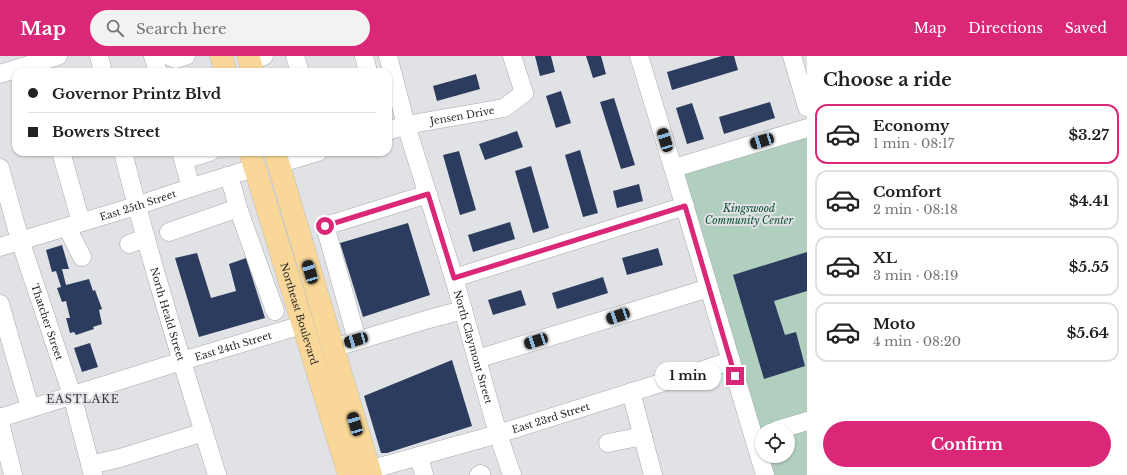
<!DOCTYPE html>
<meta charset="utf-8">
<style>
:root{--surface:#fff;--page:#f2f2f2;--text:#222;--muted:#767676;--line:#e0e0e0;--accent:#db2777}
body{margin:0;font-family:"Libre Baskerville",serif;background:var(--page);color:var(--text);height:100vh;display:flex;flex-direction:column;font-size:15px;white-space:nowrap}
*{box-sizing:border-box;margin:0}
p{font-size:13px;color:var(--muted)}
.icon{flex:none;width:22px;height:22px;fill:none;stroke:currentColor;stroke-width:2;stroke-linecap:round;stroke-linejoin:round}
.map{position:relative;flex:1;overflow:hidden}
.sheet{display:flex;flex-direction:column;background:var(--surface);width:320px}
.sheet>*{flex:none}
.guide{position:absolute;left:12px;top:12px;width:380px;height:88px;border-radius:12px;box-shadow:0 1px 3px #0004;display:grid;align-content:center;height:88px;padding:0 16px;background:var(--surface)}
.buttons{position:absolute;left:755px;top:367px;display:grid;gap:8px}
.buttons a{display:grid;place-items:center;width:40px;height:40px;border-radius:50%;background:var(--surface);box-shadow:0 1px 3px #0004;font-size:20px}
.end{position:absolute;width:18px;height:18px;margin:-9px;border:5px solid #db2777;background:#fff;box-shadow:0 0 0 2px #fff}
.from{border-radius:50%}
.bubble{position:absolute;height:28px;border-radius:14px;background:var(--surface);box-shadow:0 1px 3px #0004;font-size:13px;font-weight:700;line-height:28px;text-align:center}
.car{position:absolute;width:12px;height:24px;margin:-12px -6px;border-radius:5px;box-shadow:0 0 3px 1px #0007;background:linear-gradient(#222 24%,#8ab4d8 0 40%,#222 0 76%,#8ab4d8 0 86%,#222 0)}
.guide b{display:flex;align-items:center;gap:14px;height:38px;font-size:15px}
.guide b+b{border-top:1px solid var(--line)}
.guide i{width:10px;height:10px;background:var(--text)}
ul{padding:0;list-style:none}
li{display:flex;align-items:center;gap:12px;height:60px;margin:0 8px 6px;padding:0 8px;border:2px solid var(--line);border-radius:12px}
li div{flex:1}
li b{display:block;font-size:15px}
li em{font-style:normal;font-weight:700}
li.active{border-color:var(--accent)}
li>.icon{width:36px;height:36px;stroke-width:1.5}
h2{padding:0 16px;font-size:18px;line-height:48px}
.cta{display:flex;gap:8px;margin-top:auto;padding:8px 16px}
.cta a{flex:1;height:46px;border-radius:24px;background:var(--accent);color:#fff;font-size:16px;font-weight:700;line-height:46px;text-align:center}
header{display:flex;align-items:center;gap:24px;box-sizing:border-box;height:56px;padding:0 20px;background:var(--accent);color:#fff}
header strong{font-size:19px}
nav{display:flex;gap:22px;margin-inline-start:auto;font-size:14px}
.search{width:280px;height:36px;background:var(--page);display:flex;align-items:center;gap:10px;box-sizing:border-box;padding:0 14px;border-radius:22px;color:var(--muted);font-size:15px}
main{display:flex;flex:1;min-height:0}
.map>svg:first-child{display:block}
.green{fill:#b0cfbf;fill-rule:evenodd}
.building{fill:#2b3c5f}
.lines{fill:none;stroke-linecap:round;stroke-linejoin:round}
.minor-casing{stroke:#a7a9ac;stroke-width:19}
.major-casing{stroke:#bebebf;stroke-width:23}
.minor{stroke:#fff;stroke-width:18}
.major{stroke:#f9d798;stroke-width:22}
.route{stroke:#db2777;stroke-width:5}
.labels{text-anchor:middle;stroke-width:4;stroke-linejoin:round;paint-order:stroke}
.street-label{font-size:10px;fill:#272829;stroke:#e0e2e5}
.park-label{font-size:10px;font-style:italic;fill:#0b4f36;stroke:#e0e2e5}
.neighbourhood-label{font-size:11px;letter-spacing:1px;fill:#37393c;stroke:#e0e2e5}
</style>
<header>
<strong>Map</strong>
<div class="search"><svg class="icon" aria-label="search" viewBox="0 0 24 24"><circle cx="10" cy="10" r="6"/><path d="M15 15l6 6"/></svg>Search here</div>
<nav><a>Map</a><a>Directions</a><a>Saved</a></nav>
</header>
<main>
<div class="map">
<svg width="807" height="419" viewBox="0 0 807 419">
<rect width="100%" height="100%" fill="#e0e2e5"/>
<path class="green" d="M807,76V419H767L675,118ZM762,374H788V400H762Z"/>
<g class="building">
<polygon points="535,0 551,0 555,16 540,20"/>
<polygon points="586,0 601,0 606,18 593,22"/>
<polygon points="722,0 734,0 738,14 672,34 667,16"/>
<polygon points="476,18 480,33 437,45 433,30"/>
<polygon points="561,35 571,67 556,72 546,40"/>
<polygon points="614,42 635,109 621,113 600,46"/>
<polygon points="770,46 775,62 724,78 719,61"/>
<polygon points="692,47 704,83 687,88 676,52"/>
<polygon points="517,75 523,91 485,104 479,88"/>
<polygon points="580,94 598,157 583,161 565,99"/>
<polygon points="459,95 476,154 460,159 443,99"/>
<polygon points="531,110 549,172 533,177 515,115"/>
<polygon points="639,128 643,145 617,152 613,135"/>
<polygon points="510,166 515,183 473,196 468,179"/>
<polygon points="408,167 430,239 363,261 340,187"/>
<polygon points="62,189 69,213 62,213 66,229 89,223 93,235 95,234 102,253 99,254 102,268 93,271 94,273 76,279 74,276 70,277 66,262 70,262 66,245 62,246 57,232 61,231 56,215 52,216 46,194"/>
<polygon points="658,192 663,209 627,219 622,202"/>
<polygon points="807,196 807,235 774,245 785,279 796,276 805,310 764,323 733,219"/>
<polygon points="197,197 211,242 236,235 229,208 246,202 265,262 199,281 175,202"/>
<polygon points="603,221 608,237 557,253 552,237"/>
<polygon points="521,234 526,249 493,259 488,244"/>
<polygon points="90,287 98,311 82,316 74,292"/>
<polygon points="452,304 472,370 387,397 381,397 364,340"/>
</g>
<g class="lines">
<g class="minor-casing">
<g id="minor">
<polyline points="99,0 103,16"/>
<polyline points="153,0 158,16"/>
<polyline points="169,0 176,3 186,0"/>
<polyline points="295,0 300,16"/>
<polyline points="364,0 368,16"/>
<path id="s1" d="M388,0L406,69L454,222L498,378L512,419"/>
<polyline points="639,0 675,118 765,419"/>
<polyline points="792,0 807,51"/>
<polyline points="250,4 264,0"/>
<polyline points="0,18 58,0"/>
<path id="s2" d="M388,75L406,69L504,52L524,37L512,0"/>
<polyline points="61,96 81,166"/>
<path id="s3" d="M123,96C150,205 184,312 217,419"/>
<polyline points="181,96 191,132"/>
<polyline points="184,104 210,96"/>
<polyline points="278,108 318,96"/>
<path id="s4" d="M0,112L20,184L72,339L93,419"/>
<polyline points="674,112 807,72"/>
<polyline points="228,120 233,133 238,152"/>
<polyline points="67,171 82,201"/>
<polyline points="169,176 238,152 275,255"/>
<polyline points="129,188 146,182"/>
<path id="s5" d="M0,191L136,150L202,128L254,112"/>
<polyline points="454,222 685,150"/>
<polyline points="0,248 30,352"/>
<polyline points="357,284 325,170 428,138"/>
<polyline points="333,292 429,263 463,254"/>
<polyline points="477,303 709,232"/>
<polyline points="631,336 653,419"/>
<polyline points="0,361 2,375 13,419"/>
<path id="s6" d="M0,362L182,305L302,269"/>
<polyline points="777,374 807,365"/>
<polyline points="608,387 643,380"/>
<polyline points="419,400 424,419"/>
<polyline points="90,409 120,402 204,376"/>
<path id="s7" d="M369,414L498,378L731,305"/>
<polyline points="479,419 481,418"/>
</g>
</g>
<g class="major-casing">
<g id="major">
<polyline points="221,0 226,16"/>
<polyline points="248,0 253,16"/>
<path id="s8" d="M250,96L349,419"/>
<polyline points="275,96 371,419"/>
</g>
</g>
<use href="#minor" class="minor"/>
<use href="#major" class="major"/>
</g>
<g class="lines">
<polyline class="route" points="325,170 428,138 454,222 685,150 735,320"/>
</g>
<g class="labels">
<g class="street-label">
<text dy="4" stroke="none"><textPath href="#s2" startOffset="76">Jensen Drive</textPath></text>
<text dy="4" stroke="none"><textPath href="#s5" startOffset="144">East 25th Street</textPath></text>
<text dy="4" stroke="none"><textPath href="#s3" startOffset="168">North Heald Street</textPath></text>
<text dy="4" stroke="none"><textPath href="#s8" startOffset="169">Northeast Boulevard</textPath></text>
<text dy="4" stroke="none"><textPath href="#s4" startOffset="161">Thatcher Street</textPath></text>
<text dy="4" stroke="none"><textPath href="#s6" startOffset="244">East 24th Street</textPath></text>
<text dy="4" stroke="none"><textPath href="#s1" startOffset="303">North Claymont Street</textPath></text>
<text dy="4" stroke="none"><textPath href="#s7" startOffset="189">East 23rd Street</textPath></text>
</g>
<g class="park-label">
<text x="749" y="156">Kingswood<tspan x="749" dy="12">Community Center</tspan></text>
</g>
<g class="neighbourhood-label">
<text x="83" y="347">EASTLAKE</text>
</g>
</g>
</svg>
<div class="buttons">
<a><svg class="icon" aria-label="locate" viewBox="0 0 24 24"><circle cx="12" cy="12" r="6"/><path d="M12 2v4M12 18v4M2 12h4M18 12h4"/></svg></a>
</div>
<i class="end from" style="left:325px;top:170px"></i>
<i class="end" style="left:735px;top:320px"></i>
<div class="bubble" style="left:655px;top:306px;width:66px">1 min</div>
<i class="car" style="left:665px;top:84px;rotate:343deg"></i>
<i class="car" style="left:762px;top:85px;rotate:253deg"></i>
<i class="car" style="left:310px;top:216px;rotate:343deg"></i>
<i class="car" style="left:618px;top:260px;rotate:251deg"></i>
<i class="car" style="left:356px;top:284px;rotate:254deg"></i>
<i class="car" style="left:536px;top:285px;rotate:252deg"></i>
<i class="car" style="left:355px;top:368px;rotate:344deg"></i>
<div class="guide">
<b><i class="from"></i>Governor Printz Blvd</b>
<b><i></i>Bowers Street</b>
</div>
</div>
<section class="sheet">
<h2>Choose a ride</h2>
<ul>
<li class="active"><svg class="icon" aria-label="car" viewBox="0 0 24 24"><path d="M5 17H2v-5l4-1 3-4h7l3 4 3 1v5h-3M9 17h6M6 11h13"/><circle cx="7" cy="17" r="2"/><circle cx="17" cy="17" r="2"/></svg><div><b>Economy</b><p>1 min · 08:17</p></div><em>$3.27</em></li>
<li><svg class="icon" aria-label="car" viewBox="0 0 24 24"><path d="M5 17H2v-5l4-1 3-4h7l3 4 3 1v5h-3M9 17h6M6 11h13"/><circle cx="7" cy="17" r="2"/><circle cx="17" cy="17" r="2"/></svg><div><b>Comfort</b><p>2 min · 08:18</p></div><em>$4.41</em></li>
<li><svg class="icon" aria-label="car" viewBox="0 0 24 24"><path d="M5 17H2v-5l4-1 3-4h7l3 4 3 1v5h-3M9 17h6M6 11h13"/><circle cx="7" cy="17" r="2"/><circle cx="17" cy="17" r="2"/></svg><div><b>XL</b><p>3 min · 08:19</p></div><em>$5.55</em></li>
<li><svg class="icon" aria-label="car" viewBox="0 0 24 24"><path d="M5 17H2v-5l4-1 3-4h7l3 4 3 1v5h-3M9 17h6M6 11h13"/><circle cx="7" cy="17" r="2"/><circle cx="17" cy="17" r="2"/></svg><div><b>Moto</b><p>4 min · 08:20</p></div><em>$5.64</em></li>
</ul>
<div class="cta"><a>Confirm</a></div>
</section>
</main>
